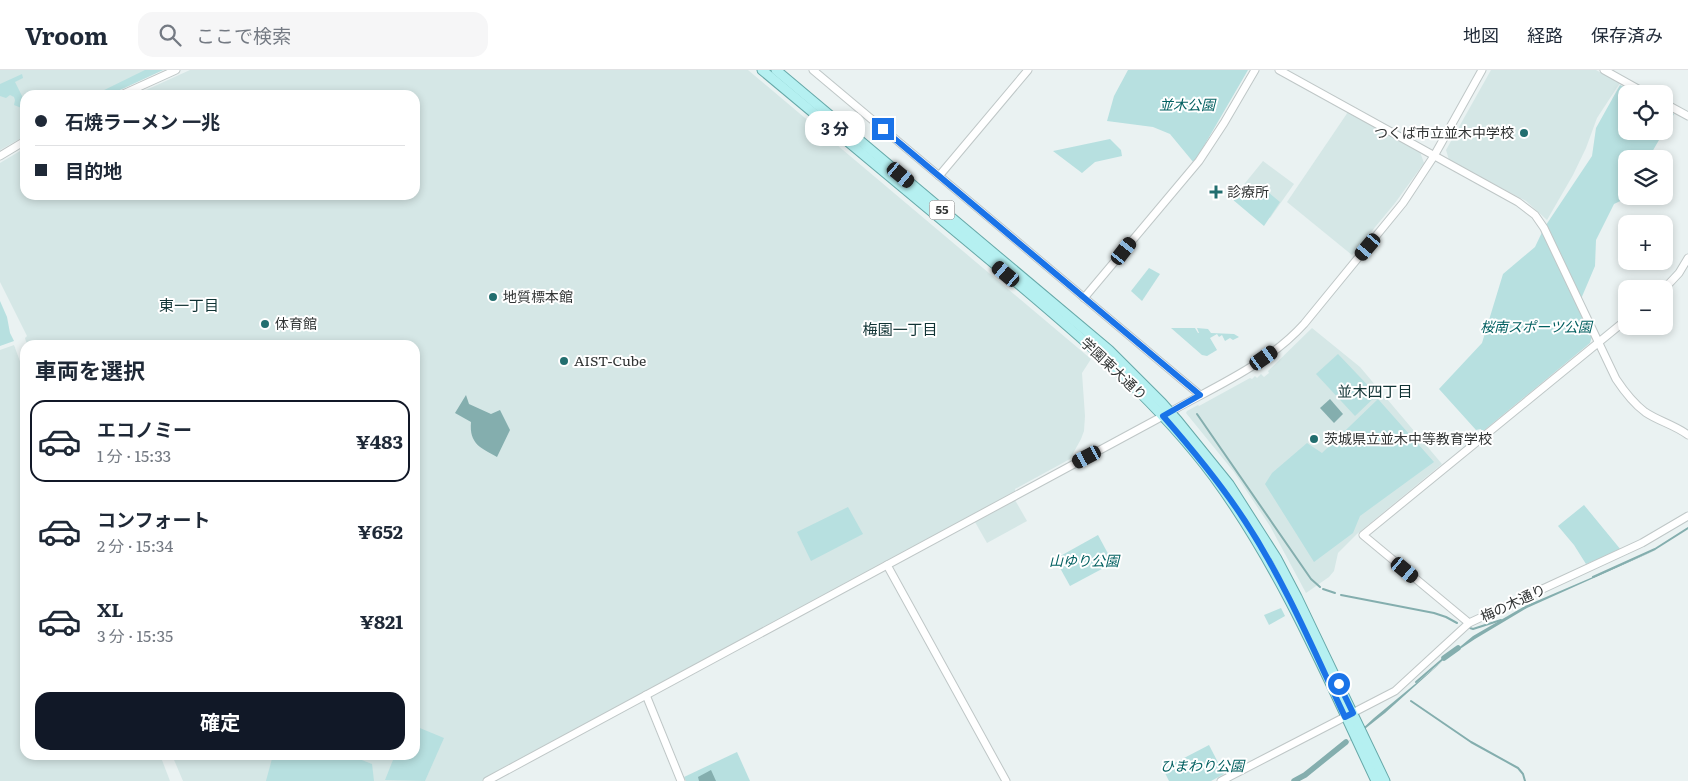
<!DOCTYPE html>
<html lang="ja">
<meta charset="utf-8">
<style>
:root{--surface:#fff;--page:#f6f6f7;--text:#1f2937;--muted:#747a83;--line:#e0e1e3;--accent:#111827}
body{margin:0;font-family:Literata,"Noto Sans JP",serif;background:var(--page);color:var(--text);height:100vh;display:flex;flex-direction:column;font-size:19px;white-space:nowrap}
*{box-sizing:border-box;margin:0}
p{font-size:16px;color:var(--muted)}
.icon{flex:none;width:28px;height:28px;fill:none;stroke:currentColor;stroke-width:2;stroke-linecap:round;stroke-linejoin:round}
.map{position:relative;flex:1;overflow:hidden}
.side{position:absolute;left:20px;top:270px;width:400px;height:420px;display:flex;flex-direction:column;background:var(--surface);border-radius:15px;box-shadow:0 2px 8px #0003}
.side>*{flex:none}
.guide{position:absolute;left:20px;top:20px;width:400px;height:110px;border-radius:15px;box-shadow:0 2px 8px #0003;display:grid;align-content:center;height:110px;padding:0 15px;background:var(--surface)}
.controls{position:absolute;left:1618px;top:15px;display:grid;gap:10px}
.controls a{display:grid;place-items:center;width:55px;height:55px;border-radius:10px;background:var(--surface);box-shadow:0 2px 8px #0003;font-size:25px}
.end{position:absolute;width:22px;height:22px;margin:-11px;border:6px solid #1a73e8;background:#fff;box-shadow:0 0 0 2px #fff}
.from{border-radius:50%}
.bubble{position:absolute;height:35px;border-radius:15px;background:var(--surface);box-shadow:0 2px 8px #0003;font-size:16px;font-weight:700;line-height:35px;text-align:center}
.car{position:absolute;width:15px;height:30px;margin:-15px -8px;border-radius:6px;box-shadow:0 0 4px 1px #0007;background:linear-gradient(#222 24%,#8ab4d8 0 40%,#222 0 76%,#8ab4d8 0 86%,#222 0)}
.guide b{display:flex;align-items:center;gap:18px;height:48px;font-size:19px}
.guide b+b{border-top:1px solid var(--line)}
.guide i{width:12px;height:12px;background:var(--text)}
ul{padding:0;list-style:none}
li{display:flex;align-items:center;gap:15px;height:82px;margin:0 10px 8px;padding:0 5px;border:2px solid transparent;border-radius:15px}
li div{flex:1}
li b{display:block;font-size:19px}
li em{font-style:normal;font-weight:700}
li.selected{border-color:var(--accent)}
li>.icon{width:45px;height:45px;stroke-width:1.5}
h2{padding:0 15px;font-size:22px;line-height:60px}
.cta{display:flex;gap:10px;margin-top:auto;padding:10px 15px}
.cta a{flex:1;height:58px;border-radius:15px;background:var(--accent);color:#fff;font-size:20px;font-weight:700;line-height:58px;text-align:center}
header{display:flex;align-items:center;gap:30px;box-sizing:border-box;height:70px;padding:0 25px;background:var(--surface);border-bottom:1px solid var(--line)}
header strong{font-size:24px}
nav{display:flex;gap:28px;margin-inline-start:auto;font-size:18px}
.search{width:350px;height:45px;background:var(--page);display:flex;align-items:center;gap:12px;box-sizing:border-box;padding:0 18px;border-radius:15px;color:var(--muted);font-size:19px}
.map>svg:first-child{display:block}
.built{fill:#d5e7e6}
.green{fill:#b7e0e0}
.water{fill:#84aeae}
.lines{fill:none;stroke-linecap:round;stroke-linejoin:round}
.stream{stroke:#84aeae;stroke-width:2}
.canal{stroke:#84aeae;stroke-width:5.5}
.tertiary-casing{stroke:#bfc7c7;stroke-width:9}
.primary-casing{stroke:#66a8a8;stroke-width:11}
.tertiary{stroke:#fff;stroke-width:7}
.primary{stroke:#b5f0f1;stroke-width:9}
.route{stroke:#1a73e8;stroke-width:6}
.poi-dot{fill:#226e6f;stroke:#fff;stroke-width:2}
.labels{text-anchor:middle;stroke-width:4;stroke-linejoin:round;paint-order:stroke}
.shield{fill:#fff;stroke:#6f7171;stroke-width:1}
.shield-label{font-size:12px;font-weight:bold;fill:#313434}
.park-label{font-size:14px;font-style:italic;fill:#036061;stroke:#fff}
.poi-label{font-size:14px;fill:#313434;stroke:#fff;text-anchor:start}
.street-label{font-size:14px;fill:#313434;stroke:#fff}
.neighbourhood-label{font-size:15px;fill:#103334;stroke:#fff}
</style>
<header>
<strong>Vroom</strong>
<div class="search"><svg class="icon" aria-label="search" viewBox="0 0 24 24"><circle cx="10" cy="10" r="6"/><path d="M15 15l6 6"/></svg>ここで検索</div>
<nav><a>地図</a><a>経路</a><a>保存済み</a></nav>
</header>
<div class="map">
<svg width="1688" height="711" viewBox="0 0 1688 711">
<rect width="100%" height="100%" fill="#eaf2f2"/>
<g class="built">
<polygon points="0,0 163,0 109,25 25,25 25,66 0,80"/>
<polygon points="190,0 748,0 1091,289 1082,303 1085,346 1084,361 1081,369 1070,389 1015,419 1015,422 482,711 183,711 172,685 415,685 415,275 27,275 25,268 27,266 0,212 0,93 25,78 25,125 415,125 415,25 135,25"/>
<polygon points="1491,0 1596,0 1620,13 1597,48 1586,78 1573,105 1547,150 1526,131 1449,90 1446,80"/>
<polygon points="1348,42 1420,82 1424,93 1395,133 1352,185 1287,132"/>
<polygon points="1263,91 1294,114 1270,148 1237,123"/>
<polygon points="1312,258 1360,297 1442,394 1357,464 1338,483 1334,501 1329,507 1306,523 1270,456 1234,402 1186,343 1187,341 1198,335 1199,336 1250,308 1252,309 1255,306 1257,308 1261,304 1264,307 1269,303 1268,301"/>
<polygon points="14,275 25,305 25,685 160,685 170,711 0,711 0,280"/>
<polygon points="1015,430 1027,451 987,473 975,452"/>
</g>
<g class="green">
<polygon points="145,0 163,0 109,25 94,25"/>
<polygon points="1128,0 1248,0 1194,93 1170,64 1153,57 1107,51 1114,26"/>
<polygon points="22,4 23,8 15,12 25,32 24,39 14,35 15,30 14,27 10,25 6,28 0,26 0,14"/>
<polygon points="1620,15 1637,24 1626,24 1626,61 1664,61 1664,38 1674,44 1648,89 1626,89 1626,126 1631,126 1614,134 1596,170 1595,196 1578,236 1593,263 1590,273 1482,362 1481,359 1476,360 1439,319 1482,273 1503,204 1535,177 1544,158 1592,86 1596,58"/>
<polygon points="1110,69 1121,80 1122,86 1095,92 1082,103 1053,81"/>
<polygon points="1262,117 1280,132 1264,156 1232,129 1237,123 1247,130 1239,123 1242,120 1253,128"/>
<polygon points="1149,198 1160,204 1142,231 1131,221"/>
<polygon points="0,231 7,247 10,263 14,271 0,276"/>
<polygon points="1171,258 1195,258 1198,263 1199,263 1197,258 1208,259 1211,263 1234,264 1239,267 1233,270 1230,268 1225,271 1222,265 1219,267 1217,264 1210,268 1217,280 1207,286 1202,285"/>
<polygon points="1338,284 1377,325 1355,346 1316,304"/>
<polygon points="1378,329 1434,392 1360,446 1353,463 1314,492 1265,414 1272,403 1307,373 1322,383"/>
<polygon points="1584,435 1621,480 1586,494 1574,475 1558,456"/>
<polygon points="848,437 863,464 811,491 797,462"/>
<polygon points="1098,465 1113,493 1070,516 1055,489"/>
<polygon points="1281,538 1285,546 1269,555 1264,545"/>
<polygon points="415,656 444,668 425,711 385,710 395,685 415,685"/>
<polygon points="1209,675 1224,704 1211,711 1169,711 1163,699"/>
<polygon points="737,682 750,711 686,711 684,707"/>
<polygon points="273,685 349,685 372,694 374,711 266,711"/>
</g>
<g class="water">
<path d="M466,325L469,334L491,344L500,340L510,360L497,387C481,378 469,374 471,352L455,343Z"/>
<polygon points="1330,329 1343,344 1334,353 1320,338"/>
<polygon points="1656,480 1527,538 1475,569 1445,589 1385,643 1347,673 1374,648 1473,566 1525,536"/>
<polygon points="711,700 716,711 699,711 698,707"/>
</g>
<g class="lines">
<g class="stream">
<polyline points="1197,344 1311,509 1320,517"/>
<polyline points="1593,507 1655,479 1688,458"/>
<polyline points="1323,519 1335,523"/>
<polyline points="1341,525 1434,543 1446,547 1457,553"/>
<polyline points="1470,558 1473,559 1501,550"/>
<polyline points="1416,612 1444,588"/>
<polyline points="1411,631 1471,672 1518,698 1523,704 1525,711"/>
</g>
<g class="canal">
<polyline points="1444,588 1458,578"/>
<polyline points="1294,711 1305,705 1346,672"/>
</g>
<g class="tertiary-casing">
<g id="tertiary">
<polyline points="813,0 1200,325"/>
<path d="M1279,0L1518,132L1535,145L1544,158L1616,309C1624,321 1633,333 1645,342C1658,351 1675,355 1688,365"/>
<polyline points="1604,0 1647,24"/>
<polyline points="121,25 176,0"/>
<polyline points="1664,33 1688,46"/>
<polyline points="0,86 25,71"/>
<polyline points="939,106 1028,0"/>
<polyline points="1664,219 1679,203 1688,188"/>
<polyline points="1084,228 1199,91 1224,53 1255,0"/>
<polyline points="887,495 1006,711"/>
<polyline points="1469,553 1363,465 1626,250"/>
<polyline points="646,625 681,711"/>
<path d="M487,711L1163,346C1211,318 1266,296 1304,254L1403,133L1434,86L1482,0"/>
<polyline points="1221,711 1395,621 1469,553 1642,473 1688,446"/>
</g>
</g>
<g class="primary-casing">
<g id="primary">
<path d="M762,0C844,69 927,137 1009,206C1082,268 1156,329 1214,407C1282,500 1327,607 1376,711"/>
<polyline points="776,0 1109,280 1162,333 1178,351 1229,414 1277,489 1297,527 1385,711"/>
</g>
</g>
<use href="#tertiary" class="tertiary"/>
<use href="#primary" class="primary"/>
</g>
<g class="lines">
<path class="route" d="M883,59L1200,325L1163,346C1192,379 1221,414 1245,451C1285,512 1314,581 1345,647L1353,643L1339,614"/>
</g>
<g class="poi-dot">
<circle cx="1524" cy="63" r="5"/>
<path d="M1213.5 114.5h5v5h5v5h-5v5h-5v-5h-5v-5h5z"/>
<circle cx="493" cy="227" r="5"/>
<circle cx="265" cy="254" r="5"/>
<circle cx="564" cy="291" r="5"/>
<circle cx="1314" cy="369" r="5"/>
</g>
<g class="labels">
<rect class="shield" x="929.5" y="130.5" width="25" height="19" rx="4"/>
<g class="shield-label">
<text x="942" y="144">55</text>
</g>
<g class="park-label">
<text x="1187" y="40">並木公園</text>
<text x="1536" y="262">桜南スポーツ公園</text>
<text x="1084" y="496">山ゆり公園</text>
<text x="1202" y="701">ひまわり公園</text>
</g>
<g class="poi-label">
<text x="1514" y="68" text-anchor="end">つくば市立並木中学校</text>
<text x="1227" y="127">診療所</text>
<text x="503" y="232">地質標本館</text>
<text x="275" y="259">体育館</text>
<text x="574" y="296">AIST-Cube</text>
<text x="1324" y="374">茨城県立並木中等教育学校</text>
</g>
<g class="street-label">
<text transform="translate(1114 299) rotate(43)" y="5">学園東大通り</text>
<text transform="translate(1513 533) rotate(-25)" y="5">梅の木通り</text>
</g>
<g class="neighbourhood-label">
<text x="189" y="241">東一丁目</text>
<text x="900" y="265">梅園一丁目</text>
<text x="1375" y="327">並木四丁目</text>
</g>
</g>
</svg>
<div class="controls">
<a><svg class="icon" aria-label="locate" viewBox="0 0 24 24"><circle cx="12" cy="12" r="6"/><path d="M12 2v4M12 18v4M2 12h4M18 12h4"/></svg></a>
<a><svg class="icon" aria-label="layers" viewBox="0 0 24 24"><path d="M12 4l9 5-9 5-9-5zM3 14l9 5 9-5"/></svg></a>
<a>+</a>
<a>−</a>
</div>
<i class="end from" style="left:1339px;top:614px"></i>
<i class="end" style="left:883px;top:59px"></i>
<div class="bubble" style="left:805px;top:41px;width:60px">3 分</div>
<i class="car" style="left:901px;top:105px;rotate:130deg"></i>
<i class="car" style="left:1368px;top:177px;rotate:220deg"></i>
<i class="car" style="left:1124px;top:181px;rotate:38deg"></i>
<i class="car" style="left:1006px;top:204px;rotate:310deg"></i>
<i class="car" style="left:1264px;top:288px;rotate:55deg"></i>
<i class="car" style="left:1087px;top:387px;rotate:242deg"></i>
<i class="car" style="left:1405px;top:500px;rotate:130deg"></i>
<div class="guide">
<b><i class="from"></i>石焼ラーメン 一兆</b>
<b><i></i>目的地</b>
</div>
<section class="side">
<h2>車両を選択</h2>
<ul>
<li class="selected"><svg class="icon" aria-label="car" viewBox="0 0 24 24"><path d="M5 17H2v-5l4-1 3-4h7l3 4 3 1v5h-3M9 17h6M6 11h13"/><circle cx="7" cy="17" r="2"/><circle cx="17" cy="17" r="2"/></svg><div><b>エコノミー</b><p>1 分 · 15:33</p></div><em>¥483</em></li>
<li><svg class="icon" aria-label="car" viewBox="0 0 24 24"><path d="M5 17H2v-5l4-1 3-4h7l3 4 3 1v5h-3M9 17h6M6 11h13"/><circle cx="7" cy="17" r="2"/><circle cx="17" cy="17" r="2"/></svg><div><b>コンフォート</b><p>2 分 · 15:34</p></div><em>¥652</em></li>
<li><svg class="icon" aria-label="car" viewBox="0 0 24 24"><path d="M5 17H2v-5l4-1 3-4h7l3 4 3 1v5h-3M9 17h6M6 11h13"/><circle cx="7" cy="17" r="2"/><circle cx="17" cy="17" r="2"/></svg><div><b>XL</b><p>3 分 · 15:35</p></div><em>¥821</em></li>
</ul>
<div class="cta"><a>確定</a></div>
</section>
</div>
